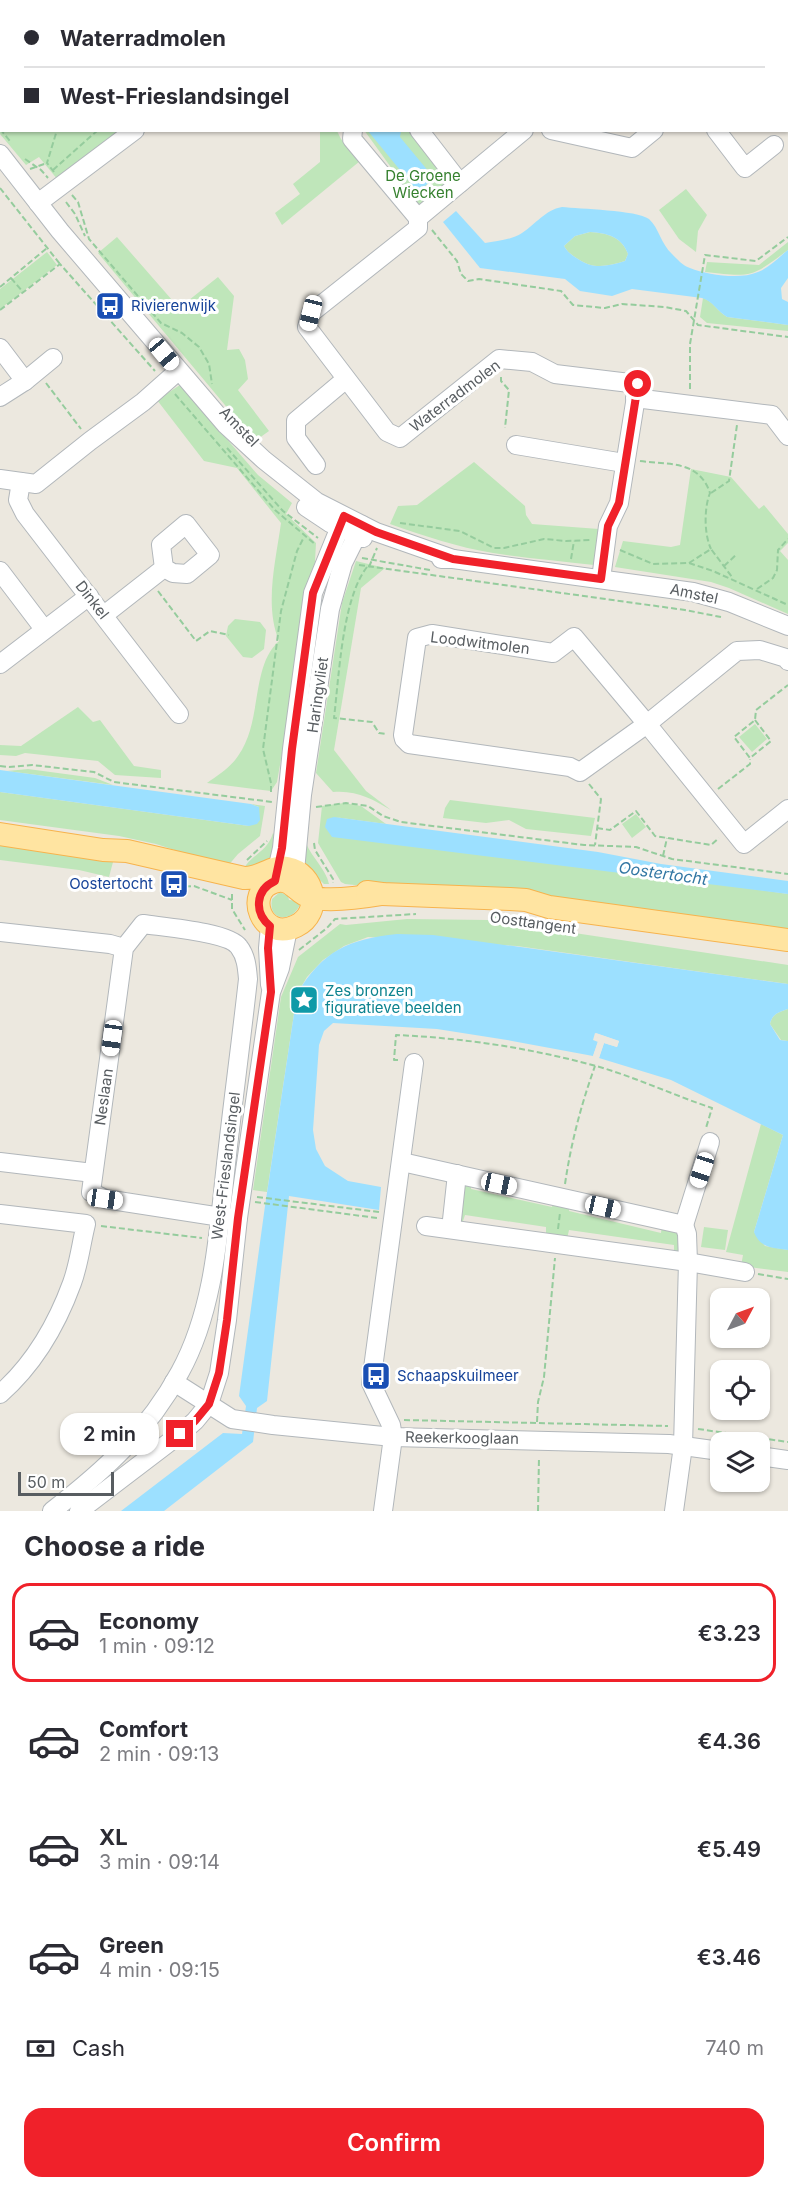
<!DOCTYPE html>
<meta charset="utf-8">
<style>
:root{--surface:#fff;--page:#f7f7f7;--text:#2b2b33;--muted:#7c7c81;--line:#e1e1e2;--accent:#f0212a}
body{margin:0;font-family:Inter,sans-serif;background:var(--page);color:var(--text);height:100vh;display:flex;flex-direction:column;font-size:22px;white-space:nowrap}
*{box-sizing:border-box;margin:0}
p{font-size:20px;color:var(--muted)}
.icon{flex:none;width:33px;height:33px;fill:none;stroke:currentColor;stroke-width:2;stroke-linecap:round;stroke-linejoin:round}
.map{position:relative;height:1511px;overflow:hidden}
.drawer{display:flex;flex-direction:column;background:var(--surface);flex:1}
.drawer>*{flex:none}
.guide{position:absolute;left:0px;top:0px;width:789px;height:132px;box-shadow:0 2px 4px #0004;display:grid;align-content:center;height:132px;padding:0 24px;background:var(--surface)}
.needle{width:39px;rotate:49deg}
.fabs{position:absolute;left:710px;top:1288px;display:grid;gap:12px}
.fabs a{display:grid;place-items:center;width:60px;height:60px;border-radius:12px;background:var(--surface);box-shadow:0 2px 4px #0004;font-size:30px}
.scale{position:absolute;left:18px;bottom:15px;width:96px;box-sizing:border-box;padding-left:6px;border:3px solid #585d61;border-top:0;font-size:16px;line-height:21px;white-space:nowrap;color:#585d61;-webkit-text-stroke:4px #fff;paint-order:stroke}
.end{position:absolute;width:27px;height:27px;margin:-14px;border:8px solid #f0212a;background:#fff;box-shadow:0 0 0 3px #fff}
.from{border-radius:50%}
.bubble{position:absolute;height:42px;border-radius:18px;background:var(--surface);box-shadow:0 2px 4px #0004;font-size:20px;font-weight:600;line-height:42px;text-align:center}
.car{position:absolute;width:18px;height:36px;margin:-18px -9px;border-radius:8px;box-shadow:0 0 4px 2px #0007;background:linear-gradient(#fff 24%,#345 0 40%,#fff 0 76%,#345 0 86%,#fff 0)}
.guide b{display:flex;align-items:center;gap:21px;height:57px;font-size:22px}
.guide b+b{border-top:2px solid var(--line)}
.guide i{width:15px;height:15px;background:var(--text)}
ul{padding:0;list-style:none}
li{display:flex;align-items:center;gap:18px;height:99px;margin:0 12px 9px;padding:0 12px;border:3px solid transparent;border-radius:18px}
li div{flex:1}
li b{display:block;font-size:22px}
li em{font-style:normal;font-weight:600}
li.active{border-color:var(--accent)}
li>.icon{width:54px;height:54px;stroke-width:1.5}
h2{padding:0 24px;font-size:27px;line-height:72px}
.pay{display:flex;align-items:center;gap:15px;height:66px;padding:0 24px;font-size:22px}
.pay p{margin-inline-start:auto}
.primary-button{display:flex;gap:12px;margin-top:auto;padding:12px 24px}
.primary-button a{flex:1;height:69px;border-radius:18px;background:var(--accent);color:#fff;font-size:24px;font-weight:600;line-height:69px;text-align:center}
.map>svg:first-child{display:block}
.green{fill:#bfe6ba}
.water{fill:#9ce0ff;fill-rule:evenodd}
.pier{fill:#ece8df}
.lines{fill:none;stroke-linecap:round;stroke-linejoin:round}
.minor-casing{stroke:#b2b7bb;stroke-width:20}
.major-casing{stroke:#f7b34d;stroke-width:24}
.path{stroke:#95cc9d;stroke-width:2;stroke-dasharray:6 3;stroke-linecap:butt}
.minor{stroke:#fff;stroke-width:18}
.major{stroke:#ffe4a1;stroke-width:22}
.route{stroke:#f0212a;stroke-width:8}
.labels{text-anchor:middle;stroke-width:6;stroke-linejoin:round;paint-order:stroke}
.park-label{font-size:15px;fill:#36812f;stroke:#fff}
.transit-label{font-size:15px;fill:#164399;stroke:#fff;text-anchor:start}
.street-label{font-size:15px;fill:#585d61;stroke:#fff}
.culture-label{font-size:15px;fill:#0d838f;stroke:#fff;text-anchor:start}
.water-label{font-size:16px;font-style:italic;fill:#3377a3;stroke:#fff}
</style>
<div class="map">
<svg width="788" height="1511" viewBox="0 0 788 1511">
<rect width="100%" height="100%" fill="#ece8df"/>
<g class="green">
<polygon points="373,0 581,0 372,2"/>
<polygon points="0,120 2,130 119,131 58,180 39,157 26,165 0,134"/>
<polygon points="364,130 412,131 410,133 451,179 421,209"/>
<polygon points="320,131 337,131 341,139 360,161 282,225 275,213 300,194 293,184 320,162"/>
<polygon points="686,189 707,215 698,231 696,252 679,239 659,210"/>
<path d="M590,232C607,233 622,237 628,254L625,261C608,266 594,270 578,259C572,255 568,253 564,246L575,236Z"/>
<polygon points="117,237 179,308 218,277 234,296 227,350 239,349 245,360 248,379 238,390 269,431 255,441 98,253"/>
<path d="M788,242V250C751,278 751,277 705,272L707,262L759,265Z"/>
<polygon points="47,252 57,265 0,309 0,289"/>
<path d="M703,298C713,301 717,311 727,317L788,325V331L707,323L700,317Z"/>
<path d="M180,385L258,475L292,503L286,514L316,543L314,579L307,611L277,782L271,791L207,783C218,775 230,768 238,756C263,722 250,667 279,641C264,605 276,560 281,523L237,468L204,461L157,400Z"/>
<path d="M474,462L525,506L526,515L532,524L599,529L594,565C561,561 526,558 493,553C457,547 424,536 390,524L398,506L417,505Z"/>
<polygon points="691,469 731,477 759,509 764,505 788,534 788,543 780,551 788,560 788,614 729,588 711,582 615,567 623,541 671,547 680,545"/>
<path d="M356,561L385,568L361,588L334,750L366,791L391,810C372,799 357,790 333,792L316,773L342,603Z"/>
<polygon points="235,619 260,622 266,630 264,649 252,658 243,657 226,636 228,626"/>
<polygon points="78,707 93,722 100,720 134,766 161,770 161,778 115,775 98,761 25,753 16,756 0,755 0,745 21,746"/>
<polygon points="755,724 767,739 752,752 739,737"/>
<polygon points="28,769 95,778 113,785 7,771"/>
<polygon points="0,792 249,826 259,807 251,804 265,806 260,836 238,854 227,867 156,844 119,836 0,820"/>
<polygon points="450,800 595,818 591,836 526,829 509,820 486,823 443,818 445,808"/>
<polygon points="344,803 361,806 386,824 334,817 699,881 788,894 788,931 345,884 341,882 318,843 322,806"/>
<polygon points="636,814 646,827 632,838 622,824"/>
<path d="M273,833L278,839C271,863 266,863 243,870C251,854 267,853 273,833Z"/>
<path d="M306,843C312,858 326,869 329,884H324L304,865Z"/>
<polygon points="0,845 113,862 109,877 79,870 0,860"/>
<path d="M280,892L288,896L289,900L301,901C296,923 267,923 272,899Z"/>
<polygon points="407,919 488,920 788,965 788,984 517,946 368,937 344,946 323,960 307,977 297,994 267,1192 253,1190 281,997 298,957 340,924 346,925"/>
<path d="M788,1009V1041L781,1040L770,1024C772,1014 779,1012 788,1009Z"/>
<polygon points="761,1124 783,1135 754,1232 765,1246 788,1250 788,1272 741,1266 743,1255 726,1252"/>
<polygon points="462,1178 472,1180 471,1189 552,1207 554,1199 570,1203 569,1211 661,1233 662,1224 682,1230 680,1253 674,1253 674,1245 569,1230 567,1239 546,1235 546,1227 465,1215 462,1224 455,1223"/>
<polygon points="704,1227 728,1230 725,1250 701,1247"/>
</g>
<g class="water">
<polygon points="368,131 401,131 400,137 434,178 418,192"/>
<path d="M562,207C579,209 637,210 649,219C659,228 661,244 672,254C677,259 683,266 690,268C708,275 740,280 758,272C769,268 779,257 788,250V278L781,288L782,299L788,302V325L727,317C717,311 713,301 702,298L632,289L612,296L580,291L565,279L480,268L443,222L456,211L485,243C497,241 511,240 522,233C536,224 545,210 562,207ZM590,232C607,233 622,237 628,254L625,261C608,266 594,270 578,259C572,255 568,253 564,246L575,236Z"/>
<polygon points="0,770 251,804 259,807 260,820 257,824 249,826 0,792"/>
<polygon points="334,817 598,852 661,864 788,881 788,894 332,837 325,827 327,819"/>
<path d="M397,934L433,935L788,984V1009C779,1012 772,1014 770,1024L780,1040L788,1041V1250C773,1248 760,1248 754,1232L783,1135L671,1080L599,1058L604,1043L617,1047L619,1041L596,1033L598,1041L593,1056L507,1040L437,1029L333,1023L324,1031L319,1045L313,1130L316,1149L325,1166L348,1181L381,1187L379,1210L289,1196L267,1401L257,1408L253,1442L164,1511H121L223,1433L242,1434L246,1406L239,1396L265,1206L297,994C322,951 349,939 397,934Z"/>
</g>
<polygon class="pier" points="595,1033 619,1041 617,1047 604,1043 599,1058 596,1057 602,1040 615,1043 597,1037 601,1042 596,1057 593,1056 598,1042 593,1040"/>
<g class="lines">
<g class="minor-casing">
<g id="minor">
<polyline points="259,0 260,2"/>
<polyline points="113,2 117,0"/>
<polyline points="302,2 304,0"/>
<polyline points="366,2 366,0"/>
<polyline points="735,2 735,0"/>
<polyline points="0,25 2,25"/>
<polyline points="353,130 352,139 418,218"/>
<polyline points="419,130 460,183"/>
<polyline points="551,130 632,148 654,130"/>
<polyline points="716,130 745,168 774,145"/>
<polyline points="0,154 60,231 226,425 264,460 317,502 376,532 453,559"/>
<polyline points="38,203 135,130"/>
<polyline points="418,218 418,228 311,313 307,327 387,432 400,438 499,359 532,362 555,374 638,384 619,503 608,526 601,579"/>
<polyline points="418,218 524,130"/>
<polyline points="0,348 25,381"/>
<polyline points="0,397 25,381 53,358"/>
<polyline points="635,398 772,415 788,436"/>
<polyline points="516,445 624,463"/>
<polyline points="316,465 296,438 296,421 346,379"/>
<polyline points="0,479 36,484 90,441 143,402 178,371"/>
<polyline points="21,482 18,500 25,514 179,714"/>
<polyline points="306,507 330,523 363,538"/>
<polyline points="441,559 453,559 693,592 729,602 788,626"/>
<polyline points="0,571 44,629"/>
<polyline points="104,615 164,568 161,545 186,524 210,555 187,574 173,573 164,568"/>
<polygon points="432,634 553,653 574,637 647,724 580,772 570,767 409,744 404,739 403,735 417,638"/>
<polyline points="788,661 786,658 760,650 737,651 647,724 744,844 788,809"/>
<polyline points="0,664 89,596"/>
<polyline points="295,871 302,795 330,609 343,563 362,525"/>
<polyline points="275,879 282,848 292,749 313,593 344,517"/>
<polyline points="270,926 268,948 270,985"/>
<polyline points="0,932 110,944 124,948"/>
<polyline points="0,1162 93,1173"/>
<polyline points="402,1162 684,1225 687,1234 688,1262 683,1446 674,1511"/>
<path d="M0,1214L86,1224C81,1244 79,1264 72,1283C57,1324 33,1365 0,1394"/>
<polyline points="684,1225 710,1142"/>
<polyline points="426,1226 688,1262 745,1272"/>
<polyline points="451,1229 457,1174"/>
<polyline points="174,1382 232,1419 273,1425 393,1437 669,1444 720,1451"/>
<polyline points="759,1456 788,1460"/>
<path d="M52,1511C105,1470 148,1431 180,1372C213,1312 218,1239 225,1173C232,1108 241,1043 248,979C247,967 246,956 239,947C229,932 162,927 143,924L124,948L91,1192L105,1199L221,1217L238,1218"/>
<polyline points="79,1511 180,1434 195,1421 209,1404 219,1373 227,1320 238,1218 271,992 280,968 288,929"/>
<polyline points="383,1511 393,1437 391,1425 371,1383 414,1063"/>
</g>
</g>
<g class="major-casing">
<g id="major">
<path d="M0,834L103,850L127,851L244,878C260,879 271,865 287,868C315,873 323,913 296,926C261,943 244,891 274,882C291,876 296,893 310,897C328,902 364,897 382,894"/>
<polyline points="367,892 382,894 510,899 526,900 549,907 788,940"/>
</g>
</g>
<g class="path">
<polyline points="29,0 30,2"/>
<polyline points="433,2 434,0"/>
<polyline points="788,120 788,119"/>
<polyline points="0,129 10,141"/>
<polyline points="25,159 41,170 48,178"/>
<polyline points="30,169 47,163"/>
<polyline points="53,170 98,130"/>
<polyline points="54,172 47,163 57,130"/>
<polyline points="0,188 60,264"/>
<polyline points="72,195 78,202 89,239 161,323 182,333 199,347 209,364 212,384"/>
<polyline points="66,202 75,214 85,236"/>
<polyline points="432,230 457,261 461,274 468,281 479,279 561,291 573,305 605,308 622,304 665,307 686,311 698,325 788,337"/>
<polyline points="11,278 23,292"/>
<polyline points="0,287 47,248"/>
<polyline points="0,310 60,264 155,371"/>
<polyline points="501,377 501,381 509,390 505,428"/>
<polyline points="46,383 81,429"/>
<polyline points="690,389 690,344 705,255 756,261 788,237"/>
<polyline points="175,394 275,510 316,545"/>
<polyline points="227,448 283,511 318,538"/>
<path d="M640,461C669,465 699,460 710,493C704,508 704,534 711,549"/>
<polyline points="711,493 729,481 737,425"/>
<polyline points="400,523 460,531 494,548 504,548 544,539 566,541 592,540"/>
<polyline points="620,550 653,564 689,563 713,571 788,605"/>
<polyline points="362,558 430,570"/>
<polyline points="571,559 574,541"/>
<polyline points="689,563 711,549 732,577"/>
<polyline points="359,565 685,610 721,617"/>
<polyline points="724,566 737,554"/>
<path d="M367,567C342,599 339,677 334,718L372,722L379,733L387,734"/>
<polyline points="369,567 377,548"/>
<polyline points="757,589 773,578 777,570 778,550 788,539"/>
<polyline points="158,591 196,641 210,631 229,635"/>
<polyline points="755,720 771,741 750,758 734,737 755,720 756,710 788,685"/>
<polyline points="0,766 9,767 32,765 94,772 114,782 272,802"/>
<polyline points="589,784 601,799 595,845"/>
<polyline points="718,789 750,764 750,759"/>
<polyline points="271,792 271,783 263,749 281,611 297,551 304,537"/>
<polyline points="316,807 346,803 368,806 383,816 401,822 584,845 636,847 672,859 788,874"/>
<polyline points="597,828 610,830 636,811 655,836 711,845 719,838"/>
<polyline points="314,843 315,850 333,879 333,883"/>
<polyline points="663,856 667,838"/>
<polyline points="247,860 267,841"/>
<polyline points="176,887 194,886 232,900"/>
<polyline points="232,894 232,909 245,930"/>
<polyline points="494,917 541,924"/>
<polyline points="299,950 327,928 335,919 416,914"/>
<path d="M398,1060H394L396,1035C464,1038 530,1048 596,1066C635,1077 673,1095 712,1108L706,1128"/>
<path d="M565,1184C571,1143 581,1105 595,1066"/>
<polyline points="257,1197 379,1212"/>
<polyline points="255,1202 377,1218"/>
<polyline points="101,1226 202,1238"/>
<polyline points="558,1229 560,1213"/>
<polyline points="758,1274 788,1279"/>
<polyline points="404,1420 668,1426"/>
<polyline points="537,1422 538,1402 544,1377 555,1258"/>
<polyline points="698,1429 788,1442"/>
<polyline points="538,1511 539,1457"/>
</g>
<use href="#minor" class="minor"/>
<use href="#major" class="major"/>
</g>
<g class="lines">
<path class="route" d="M180,1434L195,1421L209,1404L219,1373L227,1320L238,1218L271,992L268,948L270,926C254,913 255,890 275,881L282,848L292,749L313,593L344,516L376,532L453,559L601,579L608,526L619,503L638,384"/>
</g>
<defs>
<g id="bus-square" transform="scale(1.5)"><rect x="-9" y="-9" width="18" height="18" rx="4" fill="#1a4fb4" stroke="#fff"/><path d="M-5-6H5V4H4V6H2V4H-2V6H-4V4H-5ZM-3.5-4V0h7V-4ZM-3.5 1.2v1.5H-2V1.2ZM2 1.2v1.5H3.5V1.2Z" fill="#fff"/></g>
<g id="sight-square" transform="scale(1.5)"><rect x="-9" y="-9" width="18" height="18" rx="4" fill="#0f9aa8" stroke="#fff"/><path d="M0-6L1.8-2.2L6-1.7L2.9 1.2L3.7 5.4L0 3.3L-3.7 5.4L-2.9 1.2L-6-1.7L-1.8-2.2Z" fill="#fff"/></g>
</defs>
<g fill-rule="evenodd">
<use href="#bus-square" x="110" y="306"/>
<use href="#bus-square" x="174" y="884"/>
<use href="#sight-square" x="304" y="1000"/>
<use href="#bus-square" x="376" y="1376"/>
</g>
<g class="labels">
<g class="park-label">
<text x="423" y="181">De Groene<tspan x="423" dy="17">Wiecken</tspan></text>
</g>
<g class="transit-label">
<text x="131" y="311">Rivierenwijk</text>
<text x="153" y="889" text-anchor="end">Oostertocht</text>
<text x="397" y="1381">Schaapskuilmeer</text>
</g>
<g class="street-label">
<text transform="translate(455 396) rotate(-37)" y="5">Waterradmolen</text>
<text transform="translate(239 427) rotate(46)" y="5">Amstel</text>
<text transform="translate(694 594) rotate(12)" y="5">Amstel</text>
<text transform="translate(92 600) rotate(52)" y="5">Dinkel</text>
<text transform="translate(480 643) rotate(7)" y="5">Loodwitmolen</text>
<text transform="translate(318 695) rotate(-82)" y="5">Haringvliet</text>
<text transform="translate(533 923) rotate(8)" y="5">Oosttangent</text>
<text transform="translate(104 1097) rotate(-82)" y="5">Neslaan</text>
<text transform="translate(226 1166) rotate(-83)" y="5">West-Frieslandsingel</text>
<text transform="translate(462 1438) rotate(1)" y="5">Reekerkooglaan</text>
</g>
<g class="culture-label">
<text x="325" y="996">Zes bronzen<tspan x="325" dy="17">figuratieve beelden</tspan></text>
</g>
<g class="water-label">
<text transform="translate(663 873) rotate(8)" y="6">Oostertocht</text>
</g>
</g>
</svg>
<div class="fabs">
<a><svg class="needle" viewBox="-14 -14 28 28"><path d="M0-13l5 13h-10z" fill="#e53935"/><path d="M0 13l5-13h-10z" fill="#7c7c81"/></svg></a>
<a><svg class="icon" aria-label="locate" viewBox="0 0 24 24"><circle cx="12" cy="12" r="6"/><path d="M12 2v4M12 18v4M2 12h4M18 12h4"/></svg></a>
<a><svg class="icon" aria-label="layers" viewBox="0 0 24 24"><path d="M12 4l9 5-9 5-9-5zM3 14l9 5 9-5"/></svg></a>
</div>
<div class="scale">50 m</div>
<i class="end from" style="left:638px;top:384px"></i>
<i class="end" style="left:180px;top:1434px"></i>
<div class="bubble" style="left:60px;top:1413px;width:99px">2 min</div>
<i class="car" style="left:311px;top:313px;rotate:194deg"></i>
<i class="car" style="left:164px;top:354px;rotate:140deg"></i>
<i class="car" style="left:112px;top:1038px;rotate:188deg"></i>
<i class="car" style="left:702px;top:1170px;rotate:198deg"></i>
<i class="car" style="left:499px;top:1184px;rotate:102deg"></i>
<i class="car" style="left:105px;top:1199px;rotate:98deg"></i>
<i class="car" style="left:603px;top:1207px;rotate:103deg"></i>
<div class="guide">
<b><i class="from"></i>Waterradmolen</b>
<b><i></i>West-Frieslandsingel</b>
</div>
</div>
<section class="drawer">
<h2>Choose a ride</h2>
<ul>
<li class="active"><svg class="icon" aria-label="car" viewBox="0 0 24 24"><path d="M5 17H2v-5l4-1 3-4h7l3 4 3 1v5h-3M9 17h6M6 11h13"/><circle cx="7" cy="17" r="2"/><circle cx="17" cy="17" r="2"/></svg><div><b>Economy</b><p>1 min · 09:12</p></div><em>€3.23</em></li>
<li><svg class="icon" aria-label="car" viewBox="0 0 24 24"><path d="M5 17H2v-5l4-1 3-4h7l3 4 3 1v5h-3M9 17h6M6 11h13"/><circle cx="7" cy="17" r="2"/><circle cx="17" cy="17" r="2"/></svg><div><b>Comfort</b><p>2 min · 09:13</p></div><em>€4.36</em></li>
<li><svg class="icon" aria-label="car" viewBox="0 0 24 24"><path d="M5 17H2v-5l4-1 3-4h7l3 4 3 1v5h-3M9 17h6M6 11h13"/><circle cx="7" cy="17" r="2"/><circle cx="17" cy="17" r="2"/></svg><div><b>XL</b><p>3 min · 09:14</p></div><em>€5.49</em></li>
<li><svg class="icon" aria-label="car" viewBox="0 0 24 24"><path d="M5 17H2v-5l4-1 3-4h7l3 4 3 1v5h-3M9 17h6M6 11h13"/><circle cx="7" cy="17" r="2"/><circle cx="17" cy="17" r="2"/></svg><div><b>Green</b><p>4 min · 09:15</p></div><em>€3.46</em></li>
</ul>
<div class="pay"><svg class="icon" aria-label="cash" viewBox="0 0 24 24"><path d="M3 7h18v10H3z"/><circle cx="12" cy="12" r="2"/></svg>Cash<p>740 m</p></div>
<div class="primary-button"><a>Confirm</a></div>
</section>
